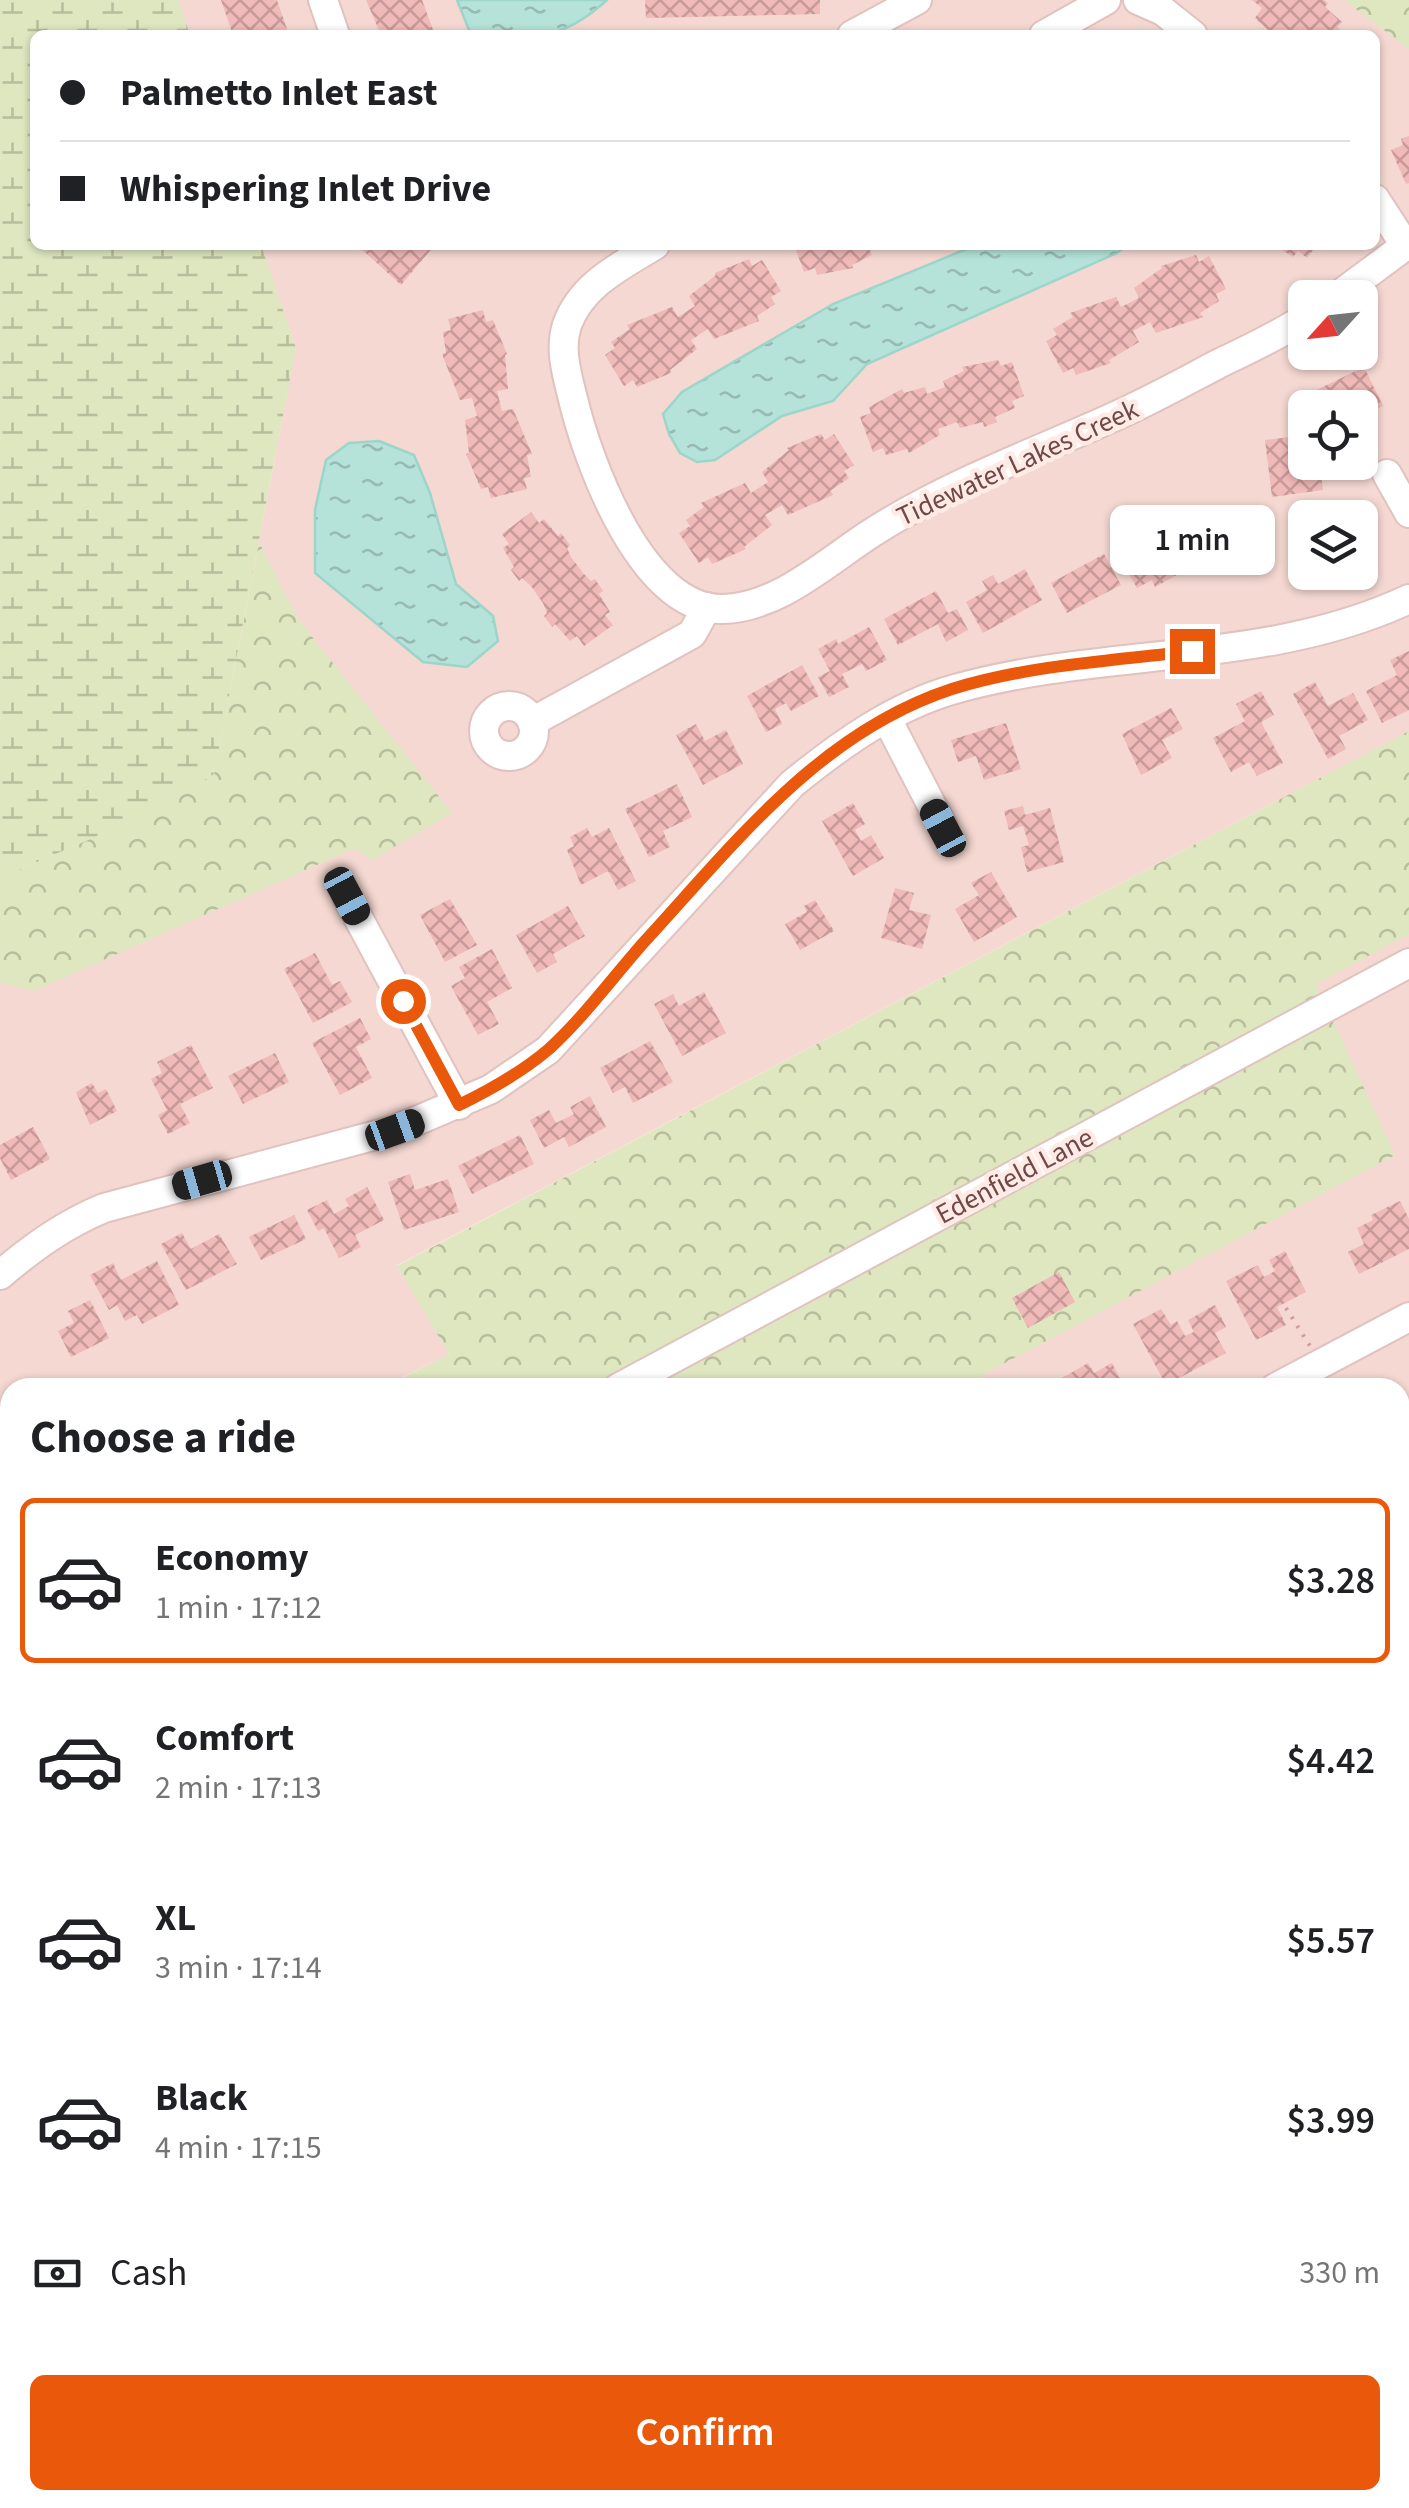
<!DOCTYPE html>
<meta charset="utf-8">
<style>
:root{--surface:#fff;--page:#f6f6f6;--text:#202124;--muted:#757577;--line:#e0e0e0;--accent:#ea580c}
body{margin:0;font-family:"Source Sans 3",sans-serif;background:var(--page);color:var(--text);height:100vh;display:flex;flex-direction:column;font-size:38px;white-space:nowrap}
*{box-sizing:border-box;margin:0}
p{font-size:32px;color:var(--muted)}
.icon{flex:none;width:55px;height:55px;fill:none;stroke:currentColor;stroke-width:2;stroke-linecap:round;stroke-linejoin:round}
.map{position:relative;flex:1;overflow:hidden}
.details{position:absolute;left:0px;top:1378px;width:1410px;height:1132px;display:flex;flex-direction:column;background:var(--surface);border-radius:30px 30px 0 0;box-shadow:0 2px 8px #0004}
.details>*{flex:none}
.guide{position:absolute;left:30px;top:30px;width:1350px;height:220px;border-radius:15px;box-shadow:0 2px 8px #0004;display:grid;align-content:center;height:220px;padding:0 30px;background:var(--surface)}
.needle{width:65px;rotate:243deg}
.buttons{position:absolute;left:1288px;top:280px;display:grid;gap:20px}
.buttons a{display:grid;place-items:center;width:90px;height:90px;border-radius:15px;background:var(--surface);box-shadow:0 2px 8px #0004;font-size:50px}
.end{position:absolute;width:45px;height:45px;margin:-22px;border:12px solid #ea580c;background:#fff;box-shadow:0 0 0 5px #fff}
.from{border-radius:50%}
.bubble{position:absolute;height:70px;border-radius:15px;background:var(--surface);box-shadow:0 2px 8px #0004;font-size:32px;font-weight:600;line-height:70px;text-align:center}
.car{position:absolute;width:30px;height:60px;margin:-30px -15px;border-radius:12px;box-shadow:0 0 8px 2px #0007;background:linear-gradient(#222 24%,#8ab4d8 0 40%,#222 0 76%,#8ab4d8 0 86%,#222 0)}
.guide b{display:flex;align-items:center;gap:35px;height:95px;font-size:38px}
.guide b+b{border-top:2px solid var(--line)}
.guide i{width:25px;height:25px;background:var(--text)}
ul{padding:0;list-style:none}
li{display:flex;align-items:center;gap:30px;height:165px;margin:0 20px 15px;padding:0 10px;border:5px solid transparent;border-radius:15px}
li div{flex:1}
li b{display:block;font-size:38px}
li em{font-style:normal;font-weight:600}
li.selected{border-color:var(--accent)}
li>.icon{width:90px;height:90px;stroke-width:1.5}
h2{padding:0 30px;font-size:45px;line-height:120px}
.pay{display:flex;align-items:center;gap:25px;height:110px;padding:0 30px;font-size:38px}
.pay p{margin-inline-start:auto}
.button{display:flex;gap:20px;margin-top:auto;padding:20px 30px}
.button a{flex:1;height:115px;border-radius:15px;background:var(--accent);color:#fff;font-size:40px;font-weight:600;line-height:115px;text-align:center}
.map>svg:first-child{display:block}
.residential{fill:#f4d8d1;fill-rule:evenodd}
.forest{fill:url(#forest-crowns)}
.wetland{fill:url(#wetland-marsh)}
.water{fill:url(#water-ripples);stroke:#9cd5c9;stroke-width:2.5}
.building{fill:url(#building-cross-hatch)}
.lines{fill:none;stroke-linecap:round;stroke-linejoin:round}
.minor-casing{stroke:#e0c2bf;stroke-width:32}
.path{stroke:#d49d9c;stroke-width:4;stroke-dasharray:2.5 8;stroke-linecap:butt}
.minor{stroke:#fff;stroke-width:28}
.route{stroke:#ea580c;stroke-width:12}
.labels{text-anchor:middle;stroke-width:9;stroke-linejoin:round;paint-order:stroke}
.street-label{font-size:28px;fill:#704848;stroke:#ffebe5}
</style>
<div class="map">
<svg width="1409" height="2508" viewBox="0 0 1409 2508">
<defs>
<pattern id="forest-crowns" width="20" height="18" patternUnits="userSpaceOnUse" patternTransform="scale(2.5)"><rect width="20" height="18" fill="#dee7bf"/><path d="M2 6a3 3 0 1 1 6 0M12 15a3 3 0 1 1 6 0" fill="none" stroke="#b8bd9d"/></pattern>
<pattern id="wetland-marsh" width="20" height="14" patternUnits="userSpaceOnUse" patternTransform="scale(2.5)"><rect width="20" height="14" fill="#dee7bf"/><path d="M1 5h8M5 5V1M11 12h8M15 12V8" fill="none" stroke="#b8bd9d"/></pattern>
<pattern id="water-ripples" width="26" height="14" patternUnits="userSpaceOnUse" patternTransform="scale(2.5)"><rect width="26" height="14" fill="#b5e3d9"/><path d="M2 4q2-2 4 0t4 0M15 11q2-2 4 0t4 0" fill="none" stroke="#98bab2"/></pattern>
<pattern id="building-cross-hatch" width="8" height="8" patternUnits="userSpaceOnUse" patternTransform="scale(2.5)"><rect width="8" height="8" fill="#f0bab8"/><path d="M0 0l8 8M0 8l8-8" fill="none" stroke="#c79998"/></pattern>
</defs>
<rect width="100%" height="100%" fill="#fbe6df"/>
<g class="residential">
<path d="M178,0H1409V731L397,1265L449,1354L383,1387L10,1388V1578L0,1583V983L34,991L355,848L451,813L298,619L259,542L296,348L261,245H1375V35H190ZM1305,298H1360V352H1305ZM1305,408H1360V462H1305ZM1305,518H1360V572H1305Z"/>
<polygon points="1409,934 1409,2508 0,2508 0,1803 10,1811 10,2500 1400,2500 1400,1388 960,1387 1395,1155 1315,984"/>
</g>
<g class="forest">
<polygon points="1344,0 1409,0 1409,49"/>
<polygon points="259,542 298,619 452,813 372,860 355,848 34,991 0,983 0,878 141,817 214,774"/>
<polygon points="1409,731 1409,934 1316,984 1395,1155 960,1387 383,1388 449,1354 397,1266"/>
<polygon points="10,1578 10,1678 0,1679 0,1583"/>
</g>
<g class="wetland">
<polygon points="0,0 178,0 190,35 35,35 35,245 261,245 296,348 214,774 141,817 0,878"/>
<polygon points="644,2500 813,2500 820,2508 653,2508"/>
</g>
<g class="water">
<path d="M457,0H607C557,45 534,35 471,35Z"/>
<polygon points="976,245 1127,245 1117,253 867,364 833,401 782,416 715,460 697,462 680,453 669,434 663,414 682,392 833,304"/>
<polygon points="379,441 414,455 430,493 456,584 493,616 498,641 467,667 423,662 315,573 315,510 326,460 349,443"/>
<polygon points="10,1722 10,1811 0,1803 9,1790 7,1780 0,1780 0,1725"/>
</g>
<g class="building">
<polygon points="221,0 277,0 289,35 233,35"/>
<polygon points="366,0 422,0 435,35 381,35"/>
<polygon points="645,0 820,0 820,14 646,18"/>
<polygon points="1252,0 1324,0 1328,3 1325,7 1342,22 1337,27 1347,35 1273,35 1255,18 1262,8"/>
<polygon points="1409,136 1409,183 1406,184 1391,150 1403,145 1401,139"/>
<polygon points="357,245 435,245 401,285"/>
<polygon points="794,245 880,245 869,249 872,255 852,265 853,268 817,275 815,268 804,272"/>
<polygon points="1275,245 1317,245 1307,258 1298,251 1293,257"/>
<polygon points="1196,255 1199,262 1209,256 1226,289 1216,294 1219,301 1200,313 1203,317 1156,333 1150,322 1133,331 1139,342 1109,360 1111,363 1076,375 1073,368 1063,373 1046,341 1057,335 1053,329 1073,317 1070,313 1116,297 1121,307 1139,298 1134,288 1162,268 1161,266"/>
<polygon points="749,259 752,266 762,260 781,291 771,297 775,304 757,316 759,321 714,339 708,329 691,340 697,349 670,370 671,373 637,387 633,380 624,386 605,355 615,348 611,342 630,329 627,325 672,307 678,317 695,306 689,296 716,275 715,273"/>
<polygon points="483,310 486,322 493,320 507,354 505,355 508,389 497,391 502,411 513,409 532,454 527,455 531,477 524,478 527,489 491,498 488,487 481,489 466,454 469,453 465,420 477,416 472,398 460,400 442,354 446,353 443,332 451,330 448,319"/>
<polygon points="998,360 1001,366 1012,362 1024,396 1012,401 1015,408 995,417 997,422 984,427 983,422 960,428 957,422 938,429 940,435 909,453 907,449 886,455 883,448 873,452 860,417 871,413 869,407 902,389 904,393 925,387 927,394 945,387 943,381 964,371 962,367"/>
<polygon points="1364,367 1383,406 1363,416 1357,405 1351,408 1310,408 1304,396"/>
<polygon points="821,434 825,440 834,434 854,465 844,471 849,478 830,491 833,495 788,515 782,505 765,515 772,525 744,547 746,549 712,564 708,557 699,563 679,533 690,526 686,520 704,507 701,503 745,483 751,493 768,482 762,472 789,450 787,448"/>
<polygon points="1300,436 1305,470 1320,468 1323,490 1272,497 1265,440"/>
<polygon points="531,512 539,523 544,519 558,536 561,533 570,545 567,548 571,557 583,573 591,581 595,579 603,591 599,594 610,612 605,615 613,625 584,646 577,636 570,641 555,624 552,627 544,616 547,613 543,603 531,586 522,578 519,581 511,570 514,567 503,548 509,544 502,534"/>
<polygon points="1254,522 1264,545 1226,561 1216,538"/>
<polygon points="1180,533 1197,564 1155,587 1152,580 1137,588 1123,564"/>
<polygon points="1104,554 1121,585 1067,613 1051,583"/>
<polygon points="1025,569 1042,600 983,633 966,602 987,590 982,581 993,575 998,584"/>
<polygon points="936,591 948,613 957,609 968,630 946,642 938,624 898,645 884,619"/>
<polygon points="869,627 887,660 866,671 862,664 842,674 849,687 829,697 818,677 830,671 818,649 836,639 838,644"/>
<polygon points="1409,651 1409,710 1382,723 1366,691 1397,675 1390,660"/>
<polygon points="802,665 819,696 791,711 786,703 775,709 782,724 766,732 747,696"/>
<polygon points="1315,682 1328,706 1353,693 1368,720 1339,736 1346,749 1328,759 1293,694"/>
<polygon points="1261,691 1274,715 1261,722 1283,763 1257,776 1249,762 1231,772 1213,738 1245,721 1236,704"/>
<polygon points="1171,708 1183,729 1162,740 1172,758 1141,775 1122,734"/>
<polygon points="1006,723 1021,769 984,780 976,756 958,762 951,740"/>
<polygon points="696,724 705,741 726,730 743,764 703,785 676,735"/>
<polygon points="677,784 692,817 663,831 670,847 649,857 625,809"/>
<polygon points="853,803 865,824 855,830 861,841 871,835 884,858 853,876 822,821"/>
<polygon points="1023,806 1025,815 1050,808 1064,862 1027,872 1021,847 1029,845 1023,826 1009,830 1004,811"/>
<polygon points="587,828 592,837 609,828 636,881 618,890 608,871 581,885 567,850 574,846 570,837"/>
<polygon points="991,872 1017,917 974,942 955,909 979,895 971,883"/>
<polygon points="895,888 914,893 909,910 931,915 922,949 881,938"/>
<polygon points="450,899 477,945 445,962 420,915"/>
<polygon points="815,900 834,931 800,950 785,924 807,912 804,906"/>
<polygon points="568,906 585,936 553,954 557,962 537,973 516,935"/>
<polygon points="492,949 512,988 487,1002 499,1024 478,1035 451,986 465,978 459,967"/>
<polygon points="315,953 332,985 340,981 352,1002 313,1023 284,969"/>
<polygon points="704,992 726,1033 682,1056 654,1004 673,994 679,1006"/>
<polygon points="360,1018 371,1039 356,1047 372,1078 340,1095 312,1043"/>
<polygon points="650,1041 673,1082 633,1103 625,1087 613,1093 600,1068"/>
<polygon points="191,1045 213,1088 180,1104 190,1123 168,1134 158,1115 167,1110 151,1079 162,1073 157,1062"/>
<polygon points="275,1053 289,1082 243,1104 228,1076"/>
<polygon points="92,1083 98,1093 106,1089 117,1111 90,1125 76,1092"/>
<polygon points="590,1096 606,1127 569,1147 564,1137 544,1148 530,1120 549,1110 556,1123 574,1114 570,1107"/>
<polygon points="33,1127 50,1159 11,1180 0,1158 0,1145"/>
<polygon points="520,1135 534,1164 472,1194 458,1166"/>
<polygon points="410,1174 415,1190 448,1179 459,1212 404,1230 388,1182"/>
<polygon points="367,1187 384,1220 355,1235 361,1247 339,1258 324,1228 318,1231 307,1210 327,1200 334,1214 349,1206 345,1199"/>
<polygon points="1400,1201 1409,1219 1409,1249 1359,1274 1348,1252 1364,1244 1357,1228 1373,1220 1371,1215"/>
<polygon points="294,1215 306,1239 261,1260 249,1237"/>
<polygon points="182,1233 191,1249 219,1234 237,1264 186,1290 161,1244"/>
<polygon points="1285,1251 1306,1292 1277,1307 1286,1325 1256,1340 1226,1281 1258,1265 1264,1277 1275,1271 1269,1260"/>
<polygon points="157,1261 179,1305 142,1324 137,1315 125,1321 117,1305 109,1310 90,1275 113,1263 121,1280"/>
<polygon points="1059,1272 1075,1302 1028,1328 1012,1298"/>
<polygon points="90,1300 109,1338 71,1357 58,1331 74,1323 68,1311"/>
<polygon points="1215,1305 1226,1327 1215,1333 1226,1353 1166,1385 1133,1324 1161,1309 1171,1325 1177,1321 1185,1336 1194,1332 1188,1320"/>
<polygon points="1088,1363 1094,1373 1112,1363 1125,1388 1045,1388"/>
<polygon points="10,1491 10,1537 0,1517 0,1495"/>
<polygon points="1409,1502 1409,1556 1400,1539 1400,1530 1404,1528 1400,1520 1400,1506"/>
<polygon points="1400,1717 1409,1736 1409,1748 1400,1752"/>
<polygon points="10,1935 10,1960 6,1961 10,1980 10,2017 0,2019 0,1937"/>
<polygon points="1409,2011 1409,2075 1400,2068 1400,2022"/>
<polygon points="10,2197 10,2236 6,2237 1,2198"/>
<polygon points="1400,2319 1409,2326 1409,2374 1400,2385"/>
<polygon points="74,2500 108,2500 110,2505 122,2502 123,2508 77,2508"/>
<polygon points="197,2500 238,2500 238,2501 217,2508 200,2508"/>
<polygon points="559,2500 596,2500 606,2508 552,2508"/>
<polygon points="954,2500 1026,2500 1027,2504 1012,2508 956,2508"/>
<polygon points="1175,2500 1207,2500 1208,2508 1176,2508"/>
</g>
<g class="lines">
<g class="minor-casing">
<g id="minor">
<polyline points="323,0 335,35"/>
<polyline points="1138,0 1163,11 1193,35"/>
<polyline points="852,35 917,0"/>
<polyline points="1044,35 1106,0"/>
<polyline points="1375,199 1405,245"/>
<path d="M655,245C621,266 582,284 567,325C559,349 567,375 573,399C588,462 642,611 723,609C777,608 827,562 870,534C944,486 1029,455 1109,419C1146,403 1182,383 1218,364C1247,350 1278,336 1305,318"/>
<polyline points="1335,298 1409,243"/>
<polyline points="1387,474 1409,513"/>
<circle cx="509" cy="731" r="25"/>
<polyline points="887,719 943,827"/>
<polyline points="532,722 692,634 707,607"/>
<polyline points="347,897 459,1105"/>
<path d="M0,1275C33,1247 65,1224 104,1208L395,1130L491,1089L548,1050L792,784C840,745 894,706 955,689C1104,647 1267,666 1409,599"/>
<polyline points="618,1388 1409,963"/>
<polyline points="1275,1388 1409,1317"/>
<polyline points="0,1886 10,1881"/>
<polyline points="1400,1912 1409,1922"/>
<polyline points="0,2110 10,2107"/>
<polyline points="1400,2206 1409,2193"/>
<polyline points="0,2456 10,2493"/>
<polyline points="307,2500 309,2508"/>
<polyline points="1261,2500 1263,2508"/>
<polyline points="421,2508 433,2500"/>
</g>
</g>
<g class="path">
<polyline points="1286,1308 1310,1346"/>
<polyline points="1400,2247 1409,2253"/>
</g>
<use href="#minor" class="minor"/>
</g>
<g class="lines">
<path class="route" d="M403,1001L459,1105C490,1090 522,1072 549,1049C584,1017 613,977 645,941C735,843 820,732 952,689C1028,665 1113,661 1192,651"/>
</g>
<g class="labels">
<g class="street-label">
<text transform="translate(1017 462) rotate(-25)" y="10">Tidewater Lakes Creek</text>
<text transform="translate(1014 1175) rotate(-28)" y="10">Edenfield Lane</text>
</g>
</g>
</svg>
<div class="buttons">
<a><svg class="needle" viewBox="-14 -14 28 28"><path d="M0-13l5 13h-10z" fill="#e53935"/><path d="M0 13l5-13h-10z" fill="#757577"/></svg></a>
<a><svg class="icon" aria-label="locate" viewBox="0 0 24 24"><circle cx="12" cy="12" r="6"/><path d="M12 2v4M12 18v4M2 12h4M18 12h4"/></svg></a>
<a><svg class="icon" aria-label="layers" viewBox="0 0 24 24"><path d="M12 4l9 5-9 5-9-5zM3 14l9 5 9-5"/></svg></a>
</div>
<i class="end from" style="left:403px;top:1001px"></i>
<i class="end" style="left:1192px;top:651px"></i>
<div class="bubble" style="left:1110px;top:505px;width:165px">1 min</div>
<i class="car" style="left:943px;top:828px;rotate:332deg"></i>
<i class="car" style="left:347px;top:896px;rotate:152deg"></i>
<i class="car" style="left:395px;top:1130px;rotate:70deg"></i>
<i class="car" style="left:202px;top:1180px;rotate:254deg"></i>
<div class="guide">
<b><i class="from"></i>Palmetto Inlet East</b>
<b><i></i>Whispering Inlet Drive</b>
</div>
<section class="details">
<h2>Choose a ride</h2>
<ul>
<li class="selected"><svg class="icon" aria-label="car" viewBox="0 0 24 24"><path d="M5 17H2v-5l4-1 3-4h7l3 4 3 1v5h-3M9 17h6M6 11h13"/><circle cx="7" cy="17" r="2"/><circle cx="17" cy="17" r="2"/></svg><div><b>Economy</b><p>1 min · 17:12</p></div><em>$3.28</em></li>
<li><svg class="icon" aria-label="car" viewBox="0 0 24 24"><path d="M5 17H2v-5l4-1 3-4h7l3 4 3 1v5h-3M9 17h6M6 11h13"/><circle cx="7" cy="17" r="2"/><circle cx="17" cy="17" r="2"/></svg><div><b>Comfort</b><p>2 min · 17:13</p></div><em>$4.42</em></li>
<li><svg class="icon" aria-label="car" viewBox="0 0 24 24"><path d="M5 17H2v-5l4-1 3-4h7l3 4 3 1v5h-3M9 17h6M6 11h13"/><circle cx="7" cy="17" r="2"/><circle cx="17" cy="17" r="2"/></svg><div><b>XL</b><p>3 min · 17:14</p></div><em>$5.57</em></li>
<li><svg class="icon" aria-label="car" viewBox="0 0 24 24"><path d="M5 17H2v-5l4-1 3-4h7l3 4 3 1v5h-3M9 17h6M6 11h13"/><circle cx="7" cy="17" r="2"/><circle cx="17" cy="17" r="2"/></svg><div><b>Black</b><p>4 min · 17:15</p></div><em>$3.99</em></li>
</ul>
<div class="pay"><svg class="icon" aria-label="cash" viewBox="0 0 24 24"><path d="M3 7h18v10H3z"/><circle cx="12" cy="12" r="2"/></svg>Cash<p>330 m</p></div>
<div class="button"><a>Confirm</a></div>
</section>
</div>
